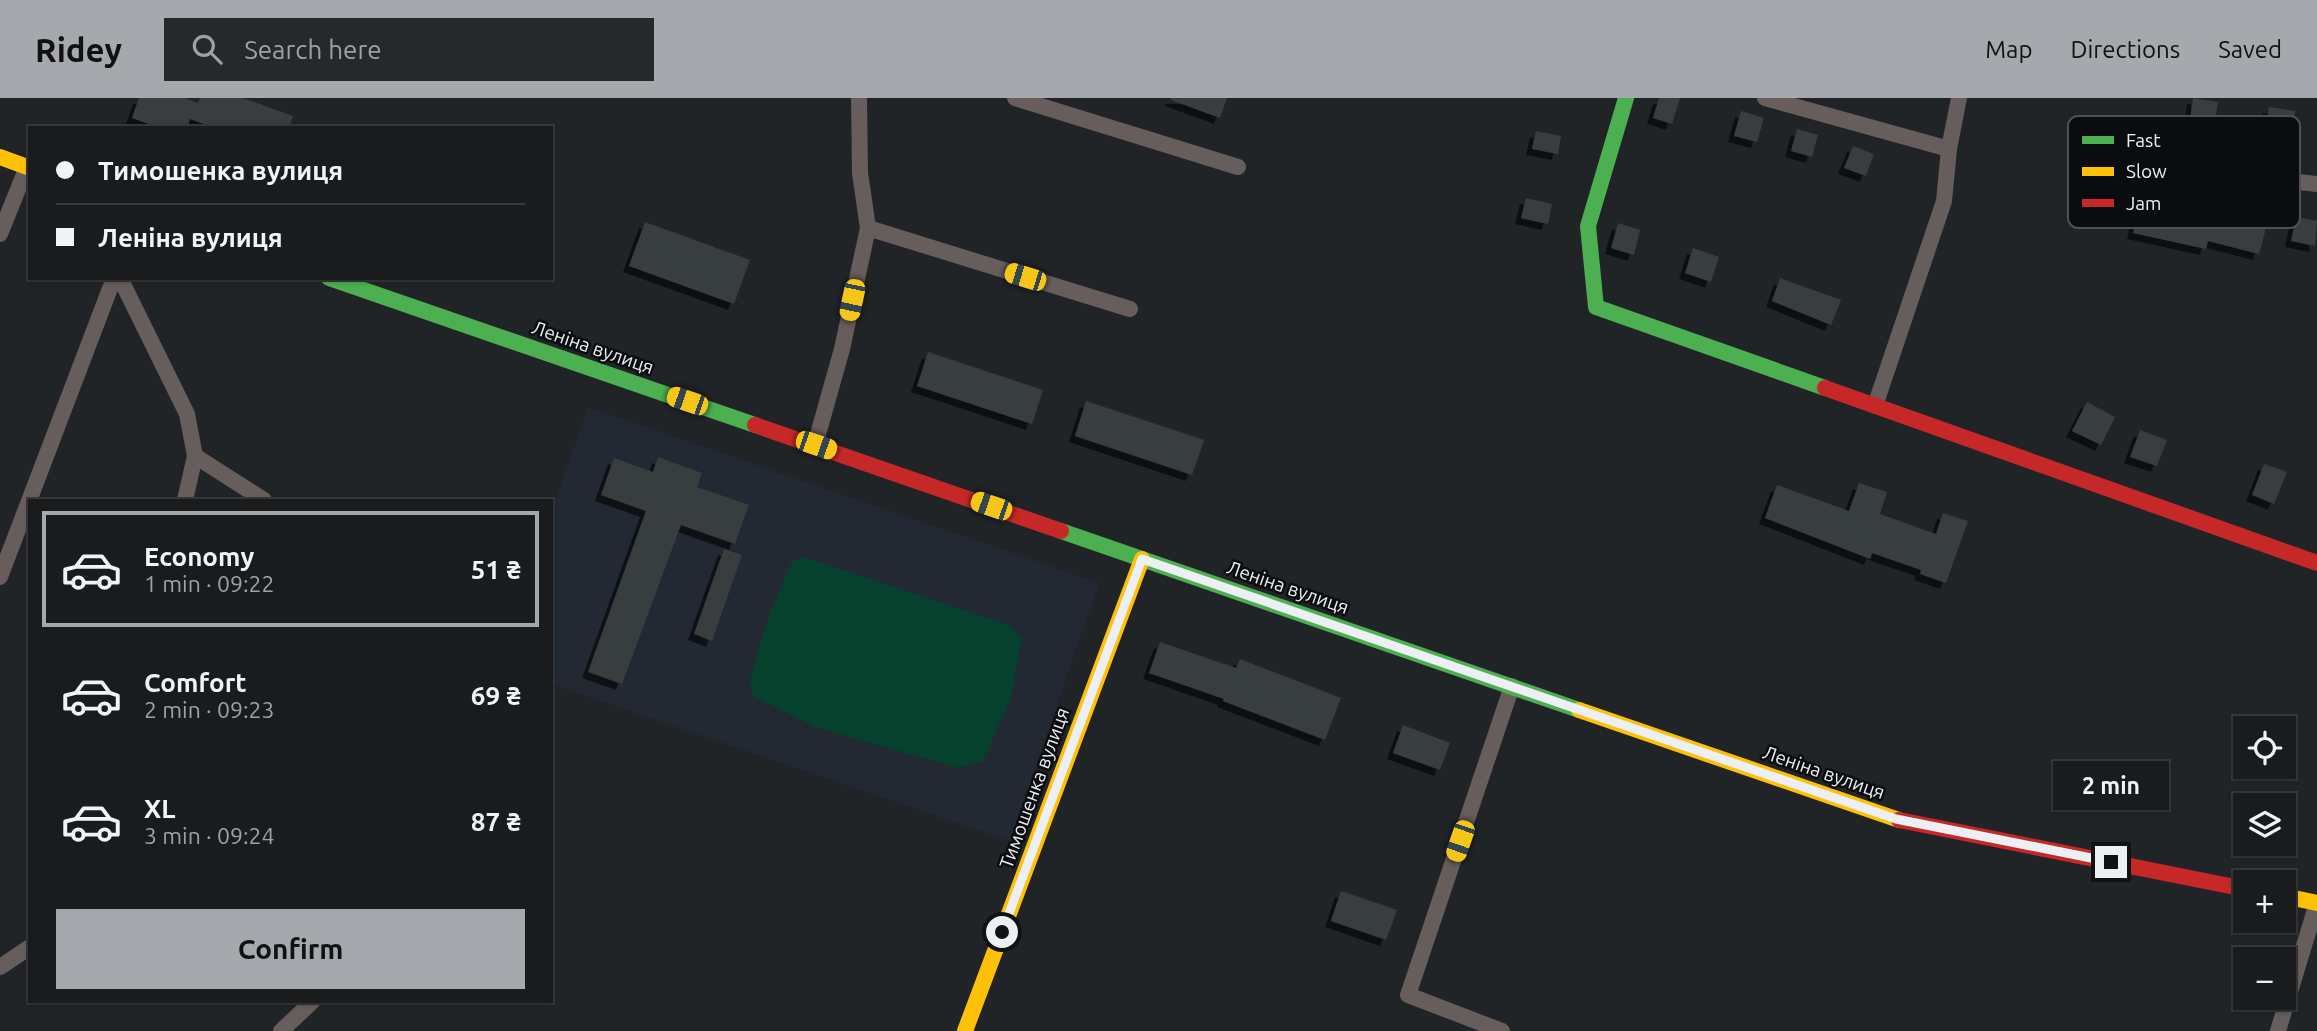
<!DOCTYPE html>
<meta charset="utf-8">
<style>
:root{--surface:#191b1d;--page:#26282a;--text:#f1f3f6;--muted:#9fa1a4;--line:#37393b;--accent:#a5a8ac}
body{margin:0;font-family:Ubuntu,sans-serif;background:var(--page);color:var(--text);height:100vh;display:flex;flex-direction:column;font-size:26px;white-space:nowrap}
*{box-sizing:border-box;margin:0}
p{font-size:23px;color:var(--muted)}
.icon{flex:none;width:38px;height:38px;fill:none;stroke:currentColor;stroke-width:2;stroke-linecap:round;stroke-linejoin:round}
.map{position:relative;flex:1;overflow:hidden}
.drawer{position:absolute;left:28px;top:401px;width:525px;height:504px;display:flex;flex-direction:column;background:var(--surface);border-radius:0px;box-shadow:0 2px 5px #0004,0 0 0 2px var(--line)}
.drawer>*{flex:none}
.guide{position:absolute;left:28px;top:28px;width:525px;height:154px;border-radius:0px;box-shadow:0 2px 5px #0004,0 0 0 2px var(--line);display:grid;align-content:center;height:154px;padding:0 28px;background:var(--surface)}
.tools{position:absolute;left:2233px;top:618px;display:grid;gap:14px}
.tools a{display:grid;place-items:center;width:63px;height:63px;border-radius:0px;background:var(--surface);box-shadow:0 2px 5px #0004,0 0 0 2px var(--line);font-size:35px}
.end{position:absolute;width:32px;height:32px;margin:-16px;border:9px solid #eceff3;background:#111;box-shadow:0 0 0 4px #111}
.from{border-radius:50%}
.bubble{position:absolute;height:49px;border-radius:0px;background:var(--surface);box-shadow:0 2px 5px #0004,0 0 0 2px var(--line);font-size:23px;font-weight:700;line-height:49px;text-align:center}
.car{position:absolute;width:21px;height:42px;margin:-21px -10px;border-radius:9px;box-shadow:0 0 5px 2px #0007;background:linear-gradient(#f5c518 24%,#345 0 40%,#f5c518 0 76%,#345 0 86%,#f5c518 0)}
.guide b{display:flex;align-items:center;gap:24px;height:66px;font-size:26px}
.guide b+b{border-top:2px solid var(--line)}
.guide i{width:18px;height:18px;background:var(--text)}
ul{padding:12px 0 0;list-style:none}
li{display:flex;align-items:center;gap:21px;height:116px;margin:0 14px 10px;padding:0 14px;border:4px solid transparent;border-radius:0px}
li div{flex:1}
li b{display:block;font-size:26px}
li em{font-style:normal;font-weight:700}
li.on{border-color:var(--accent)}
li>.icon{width:63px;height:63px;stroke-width:1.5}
.action{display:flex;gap:14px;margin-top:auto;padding:14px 28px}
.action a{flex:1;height:80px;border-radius:0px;background:var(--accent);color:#111;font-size:28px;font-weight:700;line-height:80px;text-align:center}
header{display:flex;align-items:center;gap:42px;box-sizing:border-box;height:98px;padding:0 35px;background:var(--accent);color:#111}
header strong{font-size:33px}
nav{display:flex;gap:38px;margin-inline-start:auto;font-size:24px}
.search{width:490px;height:63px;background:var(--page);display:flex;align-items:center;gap:18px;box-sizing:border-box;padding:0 24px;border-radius:0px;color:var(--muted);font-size:26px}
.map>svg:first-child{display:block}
.built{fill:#222933}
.green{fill:#05412c}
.building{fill:#393c3e;filter:url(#shadow)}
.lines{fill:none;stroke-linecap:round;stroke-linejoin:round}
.street{stroke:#665d5c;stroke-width:16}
.fast{stroke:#4caf50;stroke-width:16}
.slow{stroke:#ffc107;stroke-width:16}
.jam{stroke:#c62828;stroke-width:16}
.route{stroke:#eceff3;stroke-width:9}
.labels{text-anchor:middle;stroke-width:5;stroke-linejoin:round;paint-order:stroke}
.street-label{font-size:19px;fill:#eceff3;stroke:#0a0c0f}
.key{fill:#0a0c0f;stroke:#4e5053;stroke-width:2}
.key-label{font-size:19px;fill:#eceff3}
</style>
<header>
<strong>Ridey</strong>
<div class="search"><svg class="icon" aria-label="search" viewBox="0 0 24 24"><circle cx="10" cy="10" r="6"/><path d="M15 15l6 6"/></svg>Search here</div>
<nav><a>Map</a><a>Directions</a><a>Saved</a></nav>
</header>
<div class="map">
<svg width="2317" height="933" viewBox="0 0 2317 933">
<defs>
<filter id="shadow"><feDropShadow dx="-6" dy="6" stdDeviation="0" flood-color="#0009"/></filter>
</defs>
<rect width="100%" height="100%" fill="#212427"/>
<polygon class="built" points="588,309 1099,485 1010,743 551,586 551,416"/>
<polygon class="green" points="804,459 1009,527 1022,540 1010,603 983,663 958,670 815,629 753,598 750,582 767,522 792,463"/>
<g class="building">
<polygon points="139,0 185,0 198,5 200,0 243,0 293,18 289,30 215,30 190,21 187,30 160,30 132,20"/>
<polygon points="1171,0 1227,0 1220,20 1171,2"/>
<polygon points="1659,0 1680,0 1672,26 1653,20"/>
<polygon points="2193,0 2218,4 2213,38 2188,34"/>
<polygon points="2269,9 2295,13 2291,42 2265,38"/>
<polygon points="1741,13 1764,20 1757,44 1734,38"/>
<polygon points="1797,31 1818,37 1812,59 1791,53"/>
<polygon points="1536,33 1561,38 1558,56 1532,51"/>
<polygon points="1853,48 1874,56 1866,78 1844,70"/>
<polygon points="1526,100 1552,106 1548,126 1521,120"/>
<polygon points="2139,109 2236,130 2238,122 2266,130 2259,156 2208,143 2206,151 2133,135"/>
<polygon points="2296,119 2317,123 2315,148 2291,143"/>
<polygon points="645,124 750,162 734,206 629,168"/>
<polygon points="1618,125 1640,132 1634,157 1611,150"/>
<polygon points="1693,150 1719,159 1711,184 1685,175"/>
<polygon points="1780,180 1841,202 1831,227 1772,203"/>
<polygon points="928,254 1043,292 1032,326 917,288"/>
<polygon points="1086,303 1204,342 1192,377 1075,338"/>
<polygon points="2087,304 2115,319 2101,347 2072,333"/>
<polygon points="2140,332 2167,342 2157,368 2130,359"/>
<polygon points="658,359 702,375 697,389 749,407 735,446 681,427 622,586 588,574 646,413 601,397 614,360 653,374"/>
<polygon points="2264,366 2287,374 2274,406 2252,397"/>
<polygon points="1859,385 1887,394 1880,416 1936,436 1943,415 1968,423 1946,485 1920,476 1921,472 1872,455 1870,461 1765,420 1777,387 1849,413"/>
<polygon points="724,451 742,457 712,543 694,536"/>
<polygon points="1160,544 1236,570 1240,561 1341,600 1325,642 1223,603 1224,601 1149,575"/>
<polygon points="1403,627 1450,645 1440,672 1393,655"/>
<polygon points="1341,793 1397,812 1386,842 1331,823"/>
</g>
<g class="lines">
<g class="street">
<polyline points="1015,0 1238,69"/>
<polyline points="1765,0 1949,51"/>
<polyline points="2121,64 2317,86"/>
<polyline points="868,130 1130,211"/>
<polyline points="0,136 27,69"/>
<polyline points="120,180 187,316 195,358 185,402"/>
<polyline points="1875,308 1944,103 1949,51 1959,0"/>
<polyline points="815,347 842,251 868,130 860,75 859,0"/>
<polyline points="195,358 264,402"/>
<polyline points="0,479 114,180"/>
<polyline points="0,869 30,849"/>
<polyline points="281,933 313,903"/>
<polyline points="1502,933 1408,897 1512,588"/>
<polyline points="2278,933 2317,805"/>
</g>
<g class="fast">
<polyline points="1626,0 1588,128 1596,209 1825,290"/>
<polyline points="329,180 755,327"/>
<polyline points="1061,433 1579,612"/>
</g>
<g class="slow">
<polyline points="0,59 30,70"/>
<polyline points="1579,612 1899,722"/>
<polyline points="2284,798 2317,805"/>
<polyline points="965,933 1142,461"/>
</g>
<g class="jam">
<polyline points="1825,290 2317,465"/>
<polyline points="755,327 1061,433"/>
<polyline points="1899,722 2245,791"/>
</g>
</g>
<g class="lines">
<polyline class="route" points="1002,834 1142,461 1896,721 2111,764"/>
</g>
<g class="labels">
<g class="street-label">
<text transform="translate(593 249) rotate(19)" y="7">Леніна вулиця</text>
<text transform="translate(1288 489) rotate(19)" y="7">Леніна вулиця</text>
<text transform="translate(1824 674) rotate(19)" y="7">Леніна вулиця</text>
<text transform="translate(1034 690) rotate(-70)" y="7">Тимошенка вулиця</text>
</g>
</g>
<rect x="2068" y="18" width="232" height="112" rx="10" class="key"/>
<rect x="2082" y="38" width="32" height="8" fill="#4caf50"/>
<rect x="2082" y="69" width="32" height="9" fill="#ffc107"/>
<rect x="2082" y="101" width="32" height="8" fill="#c62828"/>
<g class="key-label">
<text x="2126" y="49">Fast</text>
<text x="2126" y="80">Slow</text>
<text x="2126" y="112">Jam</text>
</g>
</svg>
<div class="tools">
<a><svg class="icon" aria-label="locate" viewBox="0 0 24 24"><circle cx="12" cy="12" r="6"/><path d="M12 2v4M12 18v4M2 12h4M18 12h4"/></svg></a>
<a><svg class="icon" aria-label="layers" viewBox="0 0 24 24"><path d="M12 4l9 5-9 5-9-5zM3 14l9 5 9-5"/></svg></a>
<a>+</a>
<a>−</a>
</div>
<i class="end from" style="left:1002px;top:834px"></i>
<i class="end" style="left:2111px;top:764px"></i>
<div class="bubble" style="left:2053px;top:663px;width:116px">2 min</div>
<i class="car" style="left:1025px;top:179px;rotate:287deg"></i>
<i class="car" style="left:852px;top:202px;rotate:192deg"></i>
<i class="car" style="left:687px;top:303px;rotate:289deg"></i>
<i class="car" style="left:816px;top:347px;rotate:109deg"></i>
<i class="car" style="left:991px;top:408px;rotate:289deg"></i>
<i class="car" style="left:1460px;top:743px;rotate:199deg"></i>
<div class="guide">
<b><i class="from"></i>Тимошенка вулиця</b>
<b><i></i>Леніна вулиця</b>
</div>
<section class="drawer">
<ul>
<li class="on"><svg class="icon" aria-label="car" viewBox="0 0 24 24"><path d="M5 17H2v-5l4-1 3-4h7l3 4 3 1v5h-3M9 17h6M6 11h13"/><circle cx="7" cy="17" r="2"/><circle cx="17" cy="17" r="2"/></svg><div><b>Economy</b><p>1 min · 09:22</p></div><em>51 ₴</em></li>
<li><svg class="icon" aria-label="car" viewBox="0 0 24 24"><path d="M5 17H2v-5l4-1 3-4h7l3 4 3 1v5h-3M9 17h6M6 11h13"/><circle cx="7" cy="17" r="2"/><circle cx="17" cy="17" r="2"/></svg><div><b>Comfort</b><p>2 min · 09:23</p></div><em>69 ₴</em></li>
<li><svg class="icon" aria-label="car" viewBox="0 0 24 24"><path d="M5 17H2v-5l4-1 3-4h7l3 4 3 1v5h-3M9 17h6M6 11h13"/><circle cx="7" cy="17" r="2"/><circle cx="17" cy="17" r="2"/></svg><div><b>XL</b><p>3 min · 09:24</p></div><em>87 ₴</em></li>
</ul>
<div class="action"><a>Confirm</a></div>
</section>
</div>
